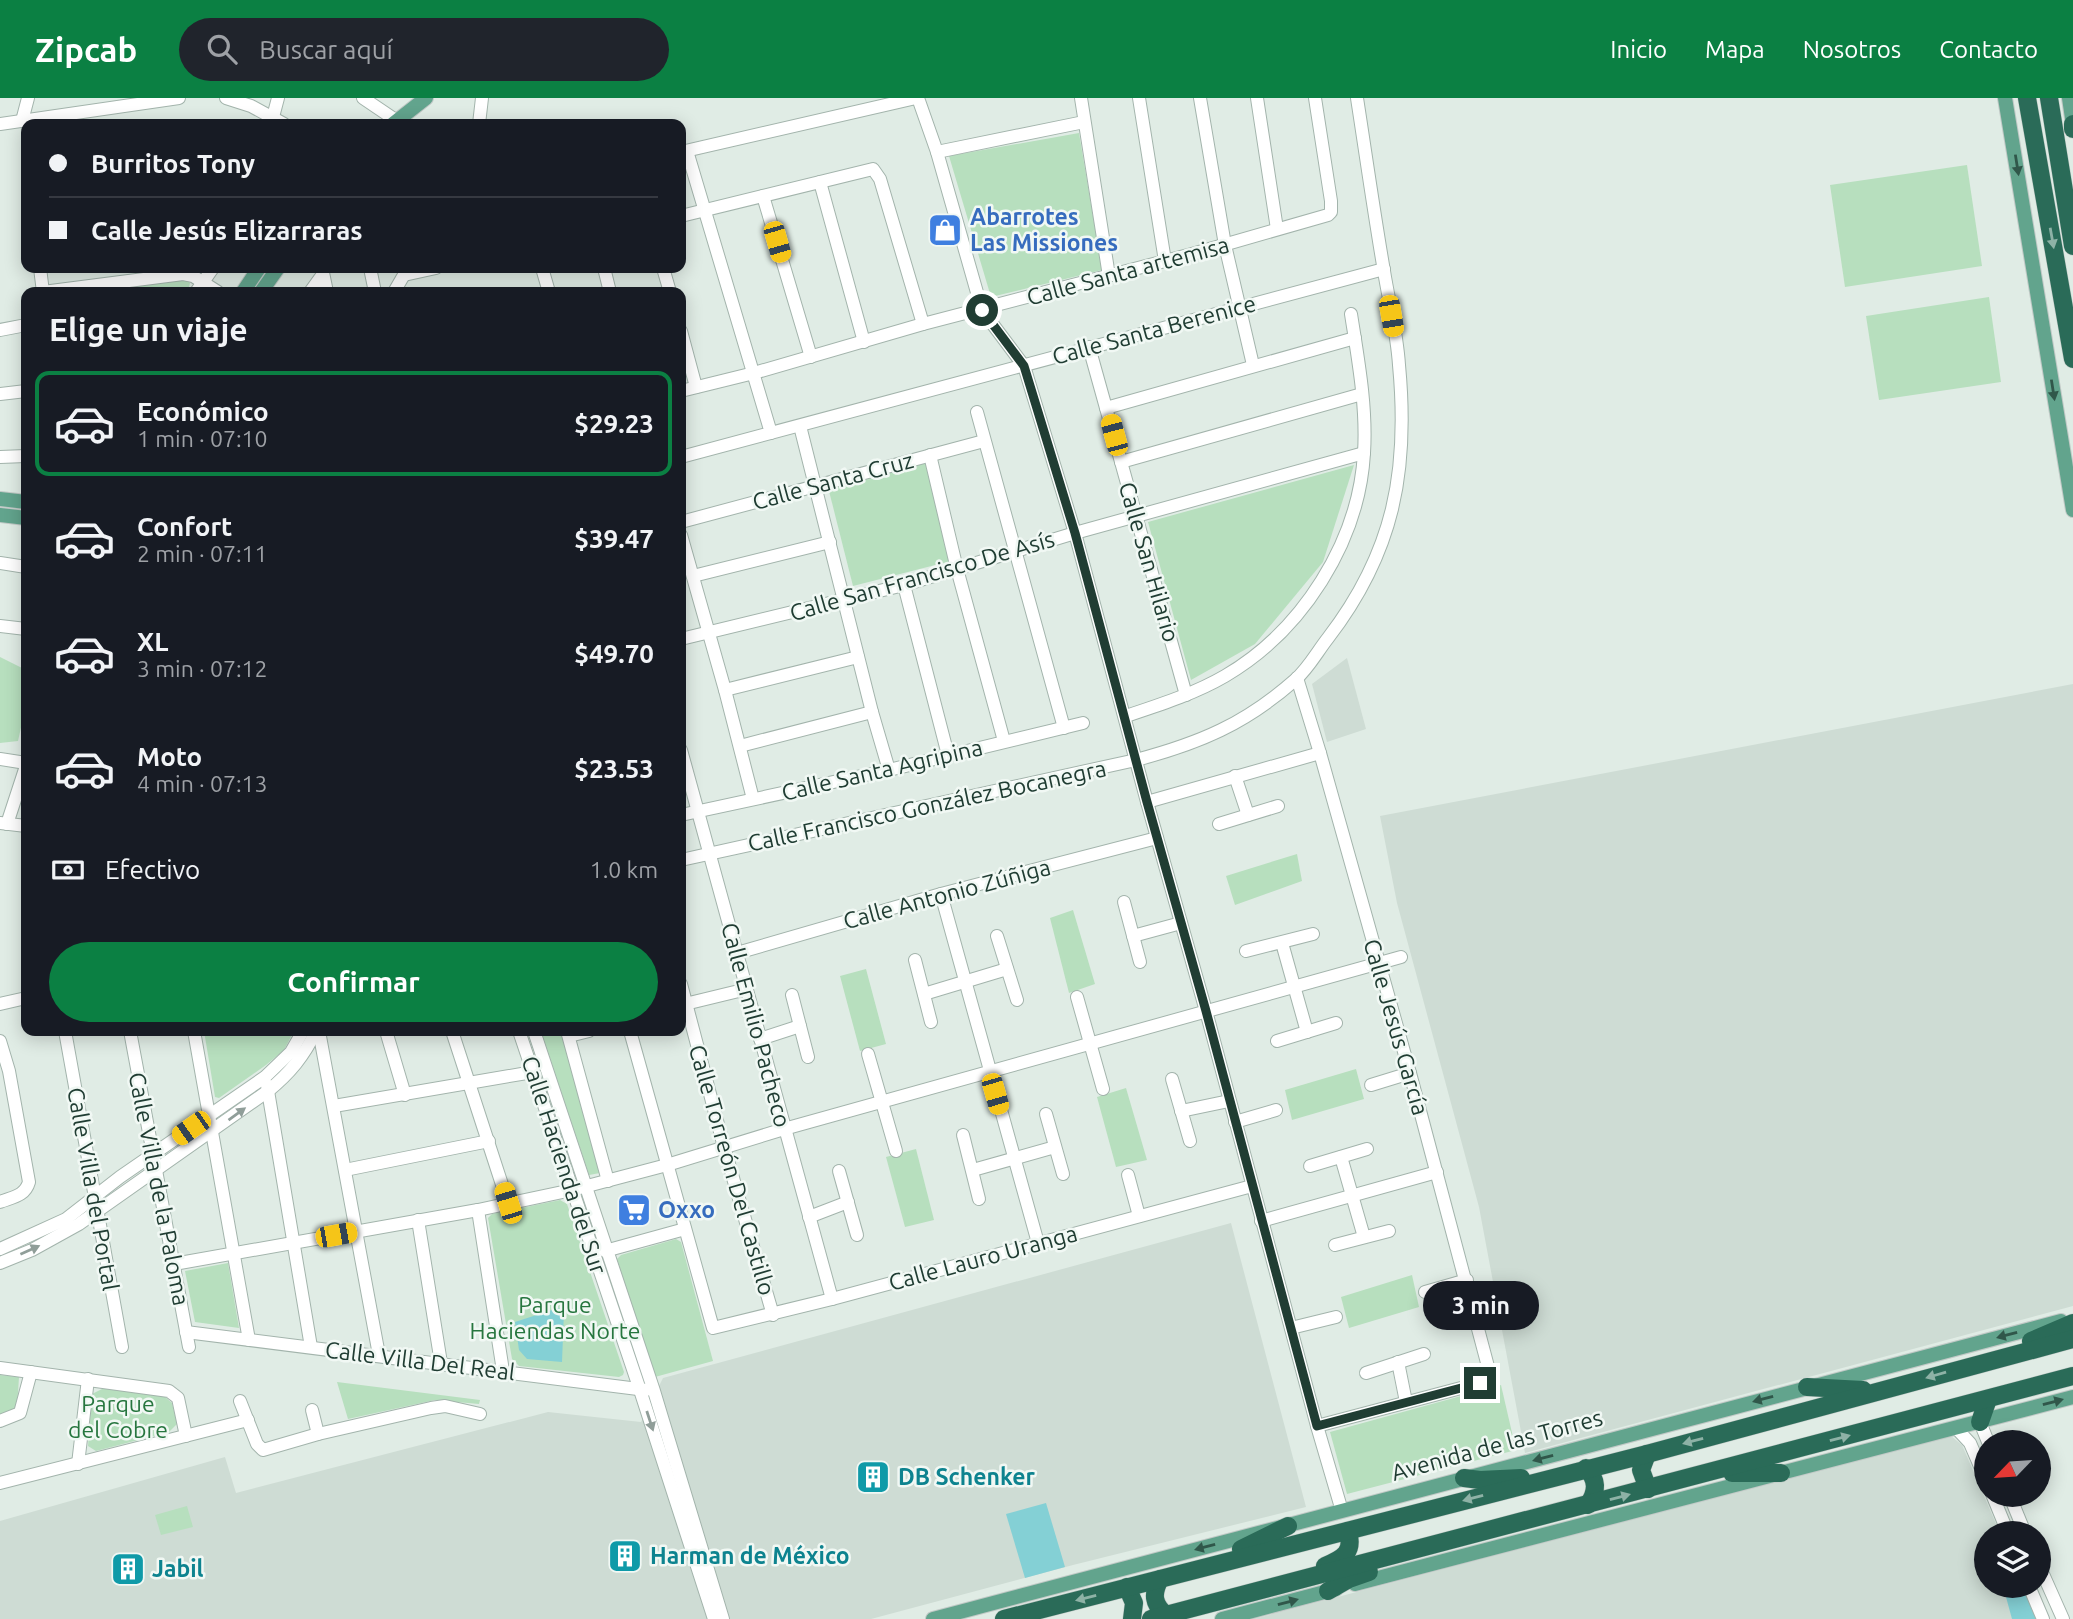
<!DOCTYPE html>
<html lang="es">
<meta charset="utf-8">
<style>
:root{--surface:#171b24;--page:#20242c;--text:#f1f3f6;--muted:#9ea1a6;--line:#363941;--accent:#0b8043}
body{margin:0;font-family:Ubuntu,sans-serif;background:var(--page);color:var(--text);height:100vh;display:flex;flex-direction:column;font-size:26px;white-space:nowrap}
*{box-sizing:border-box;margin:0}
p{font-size:23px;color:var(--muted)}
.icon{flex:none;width:38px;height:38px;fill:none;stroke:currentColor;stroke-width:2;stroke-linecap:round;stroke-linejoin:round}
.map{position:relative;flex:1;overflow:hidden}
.drawer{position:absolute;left:21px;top:189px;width:665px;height:749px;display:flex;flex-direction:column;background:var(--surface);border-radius:14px;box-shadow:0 4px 18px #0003}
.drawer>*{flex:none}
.banner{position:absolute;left:21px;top:21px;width:665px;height:154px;border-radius:14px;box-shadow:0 4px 18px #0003;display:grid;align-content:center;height:154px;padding:0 28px;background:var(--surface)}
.needle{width:46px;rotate:245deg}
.tools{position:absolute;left:1974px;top:1332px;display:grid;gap:14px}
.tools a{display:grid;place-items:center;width:77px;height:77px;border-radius:50%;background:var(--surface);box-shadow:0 4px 18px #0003;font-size:35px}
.end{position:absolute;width:32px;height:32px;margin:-16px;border:9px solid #203d33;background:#fff;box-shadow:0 0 0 4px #fff}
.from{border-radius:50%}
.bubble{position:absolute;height:49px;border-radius:24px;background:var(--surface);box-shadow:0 4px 18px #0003;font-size:23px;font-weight:600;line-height:49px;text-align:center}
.car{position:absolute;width:21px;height:42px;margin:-21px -10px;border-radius:9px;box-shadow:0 0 5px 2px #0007;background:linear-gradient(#f5c518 24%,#345 0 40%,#f5c518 0 76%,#345 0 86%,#f5c518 0)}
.banner b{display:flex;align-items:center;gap:24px;height:66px;font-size:26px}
.banner b+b{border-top:2px solid var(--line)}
.banner i{width:18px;height:18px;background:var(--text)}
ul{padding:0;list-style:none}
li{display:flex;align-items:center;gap:21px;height:105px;margin:0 14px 10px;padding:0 14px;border:4px solid transparent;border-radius:14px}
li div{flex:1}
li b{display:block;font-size:26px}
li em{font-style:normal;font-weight:600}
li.on{border-color:var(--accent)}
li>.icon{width:63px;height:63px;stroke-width:1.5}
h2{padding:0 28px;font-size:32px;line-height:84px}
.pay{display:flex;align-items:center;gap:18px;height:77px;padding:0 28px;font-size:26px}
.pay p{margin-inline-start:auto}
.cta{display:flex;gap:14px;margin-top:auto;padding:14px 28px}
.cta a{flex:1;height:80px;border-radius:42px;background:var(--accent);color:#fff;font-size:28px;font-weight:600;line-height:80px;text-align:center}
header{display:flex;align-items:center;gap:42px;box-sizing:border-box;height:98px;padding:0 35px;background:var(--accent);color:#fff}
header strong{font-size:33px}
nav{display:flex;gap:38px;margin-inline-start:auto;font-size:24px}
.search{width:490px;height:63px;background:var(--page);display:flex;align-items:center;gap:18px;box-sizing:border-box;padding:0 24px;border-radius:38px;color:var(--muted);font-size:26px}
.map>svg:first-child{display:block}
.built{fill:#cedcd4}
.green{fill:#b7dfbe}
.water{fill:#84d0d5}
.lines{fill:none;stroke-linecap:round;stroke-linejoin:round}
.minor-casing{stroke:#a3b4ac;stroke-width:14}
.major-casing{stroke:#c1c9c6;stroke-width:16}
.highway-casing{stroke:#c1c9c6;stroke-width:19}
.minor{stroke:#fff;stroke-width:12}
.major{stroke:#62a48d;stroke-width:14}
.highway{stroke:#2a6b58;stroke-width:18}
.oneway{fill:#30574a}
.oneway2{fill:#8eb2a6}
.oneway3{fill:#909e99}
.route{stroke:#203d33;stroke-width:9}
.labels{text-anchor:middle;stroke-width:5;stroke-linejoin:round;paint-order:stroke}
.shop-label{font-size:23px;font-weight:bold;fill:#366cbe;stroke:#f1f8f4;text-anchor:start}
.street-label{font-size:23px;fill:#203d33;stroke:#f1f8f4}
.park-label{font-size:23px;fill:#27763f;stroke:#f1f8f4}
.culture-label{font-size:23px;font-weight:bold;fill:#0d838f;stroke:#f1f8f4;text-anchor:start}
</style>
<header>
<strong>Zipcab</strong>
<div class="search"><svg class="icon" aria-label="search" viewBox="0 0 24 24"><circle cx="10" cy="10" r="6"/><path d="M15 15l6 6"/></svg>Buscar aquí</div>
<nav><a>Inicio</a><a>Mapa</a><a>Nosotros</a><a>Contacto</a></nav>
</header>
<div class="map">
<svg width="2073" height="1521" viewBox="0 0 2073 1521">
<rect width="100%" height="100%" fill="#e0ece5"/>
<g class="built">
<polygon points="1347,560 1366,631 1327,644 1312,586"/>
<polygon points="2073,586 2073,1208 1525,1355 1479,1109 1397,805 1380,718"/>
<polygon points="1231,1125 1306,1409 1073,1467 871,1521 0,1521 0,1423 225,1359 236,1395 548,1314 641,1324 663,1280"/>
<polygon points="1951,1338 1962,1347 2000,1435 1986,1435 1986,1488 2022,1488 2036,1521 1254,1521"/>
</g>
<g class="green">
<polygon points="1079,35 1102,172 991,199 949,58"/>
<polygon points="1967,67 1982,168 1845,189 1830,87"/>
<polygon points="186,178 190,185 188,194 72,194"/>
<polygon points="1989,199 2001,284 1879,302 1866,218"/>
<polygon points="926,364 951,463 853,488 828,389"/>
<polygon points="1354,367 1323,464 1255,546 1191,582 1148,424"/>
<polygon points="0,559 26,572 26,607 18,643 0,645"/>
<polygon points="1297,756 1302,783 1235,807 1226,778"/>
<polygon points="1073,812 1095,886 1069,895 1050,820"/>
<polygon points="866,871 886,946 860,953 840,878"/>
<polygon points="204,933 294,933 284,952 266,967 219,1000 215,999"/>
<polygon points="541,933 561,933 600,1075 589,1077"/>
<polygon points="1356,971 1364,1001 1292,1022 1285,992"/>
<polygon points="1126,990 1147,1062 1116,1069 1097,999"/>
<polygon points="916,1051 934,1122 905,1129 886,1059"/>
<polygon points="560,1102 567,1106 624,1274 623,1277 619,1279 519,1268 512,1261 488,1120 492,1116"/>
<polygon points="676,1141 681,1144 713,1263 655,1279 617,1161 621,1157"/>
<polygon points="228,1165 239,1230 195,1224 185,1173"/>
<polygon points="1412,1177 1419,1209 1349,1230 1341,1199"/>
<polygon points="0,1277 19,1279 17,1310 0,1317"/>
<polygon points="337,1284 480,1302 479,1306 435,1302 348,1321"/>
<polygon points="1501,1287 1516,1352 1347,1396 1330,1334"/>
<polygon points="104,1290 164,1298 172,1305 177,1326 169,1334 96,1353 88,1348 92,1296"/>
<polygon points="187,1408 193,1429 161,1437 155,1417"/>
</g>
<g class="water">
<polygon points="558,1210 564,1213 562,1264 527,1261 519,1252 515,1224"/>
<polygon points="1046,1405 1065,1469 1025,1480 1006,1416"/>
<polygon points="2003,1488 2022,1488 2036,1521 2012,1521"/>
</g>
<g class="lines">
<g class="minor-casing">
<g id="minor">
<polyline points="226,0 251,8 284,26"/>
<polyline points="363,0 397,23"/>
<polyline points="918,0 937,54 982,212 1024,268 1075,435 1147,704 1206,913 1317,1328 1342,1413"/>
<polyline points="1081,0 1109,178"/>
<polyline points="1139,0 1165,163"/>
<polyline points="1200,0 1225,147 1253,267"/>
<polyline points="1257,0 1277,131"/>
<polyline points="273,19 278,0"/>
<polyline points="22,23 28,0"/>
<polyline points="0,26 179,0"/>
<polyline points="479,26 482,0"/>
<polyline points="687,53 771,335"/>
<polyline points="681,54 916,0"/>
<polyline points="937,54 1084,24"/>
<polyline points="820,84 864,244"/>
<polyline points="763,98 811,259"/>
<polyline points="681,118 873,71 880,81 923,226"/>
<polyline points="40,170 43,194"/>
<polyline points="322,170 327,194"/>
<polyline points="370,170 375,194"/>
<polyline points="542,170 549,194"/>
<polyline points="604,170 610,194"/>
<polyline points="663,170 670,194"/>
<polyline points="404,177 436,170"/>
<polyline points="43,194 183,176 193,178 218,194"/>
<polyline points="196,194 213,170"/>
<polyline points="310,194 323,176"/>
<polyline points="394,194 408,170"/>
<polyline points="0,232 26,227"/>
<polyline points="681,233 696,289"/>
<polyline points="1089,249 1186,597"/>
<polyline points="681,293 754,275 923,226 1192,156 1328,117 1331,114 1331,103 1315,0"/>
<polyline points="0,296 26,293"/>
<polyline points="1106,310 1355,240"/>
<polyline points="977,314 1064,630"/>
<polyline points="800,328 872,614 889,672"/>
<polyline points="930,357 957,471 1004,643"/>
<polyline points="0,359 26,358"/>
<polyline points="681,359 1384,171"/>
<polyline points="1121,364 1362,296"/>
<polyline points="681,424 984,343"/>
<polyline points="681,437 725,592 753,701"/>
<polyline points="0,465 26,469"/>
<polyline points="693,478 830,444"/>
<polyline points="904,487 948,657"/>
<polyline points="0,528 26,531"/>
<polyline points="681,541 904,487 1075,435 1364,355"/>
<polyline points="1297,580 1320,655 1410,975 1490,1276 1488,1281 1480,1285 1317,1328"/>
<polyline points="725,592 858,559"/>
<path d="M1126,618C1159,607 1194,596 1225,578C1302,533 1359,444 1364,355C1367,309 1358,261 1351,216"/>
<polyline points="740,648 872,614"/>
<polyline points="681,652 832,1201"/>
<polyline points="0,661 26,665"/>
<polyline points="1235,678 1248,717"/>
<polyline points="1147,704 1320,655"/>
<polyline points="681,717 889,672 1083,625"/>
<polyline points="0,725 26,728"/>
<polyline points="7,726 26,668"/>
<polyline points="1219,726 1278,708"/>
<path d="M681,762L1136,662C1200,645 1245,626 1295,582C1308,571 1317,554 1328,540C1394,454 1409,373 1399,267C1397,235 1389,204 1384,173C1374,115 1366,58 1357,0"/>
<polyline points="941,796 1038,1145"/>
<polyline points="1124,804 1140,864"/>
<polyline points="997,838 1017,902"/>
<polyline points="1133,838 1181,825"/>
<polyline points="1282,845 1307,934"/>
<polyline points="1246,853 1313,836"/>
<polyline points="737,855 941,796 1157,740"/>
<polyline points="915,862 931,924"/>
<polyline points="681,886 724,1049 773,1217"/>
<polyline points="924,896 1007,871"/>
<polyline points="792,897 808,959"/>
<polyline points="1077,899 1103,991"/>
<polyline points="0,906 26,900"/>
<polyline points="681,907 747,891"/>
<polyline points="65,933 122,1249"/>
<polyline points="130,933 189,1249"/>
<polyline points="194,933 249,1242"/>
<polyline points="319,933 379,1257"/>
<polyline points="386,933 405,997"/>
<polyline points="452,933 508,1105"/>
<polyline points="519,933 640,1292 714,1521"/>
<polyline points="534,933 654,1293 723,1521"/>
<polyline points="567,933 608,1083"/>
<polyline points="630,933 713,1230 832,1201 1252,1088"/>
<polyline points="569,938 589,933"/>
<polyline points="760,941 800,928"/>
<path d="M0,943L9,973L29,1084C25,1098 13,1099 0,1104"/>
<polyline points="1277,943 1336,925"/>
<polyline points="868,956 896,1053"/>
<polyline points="1172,981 1190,1043"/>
<polyline points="267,987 311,1249"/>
<polyline points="1371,987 1410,975"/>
<polyline points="334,1008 533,974"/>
<polyline points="1181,1013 1229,1003"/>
<polyline points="1046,1016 1063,1076"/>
<polyline points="1235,1024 1276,1012"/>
<polyline points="963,1037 979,1101"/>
<polyline points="1341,1059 1364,1139"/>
<polyline points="1310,1068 1367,1051"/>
<polyline points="345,1072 489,1043"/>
<polyline points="973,1072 1055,1049"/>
<polyline points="839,1073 857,1137"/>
<polyline points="1128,1077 1139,1118"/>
<polyline points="478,1112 503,1273"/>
<polyline points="809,1119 848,1104"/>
<polyline points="418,1122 441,1265"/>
<polyline points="1261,1123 1437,1074"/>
<polyline points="1335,1147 1389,1133"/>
<polyline points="0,1151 66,1121 120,1079 265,979 291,954 303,933"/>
<polyline points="605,1153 685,1131"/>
<path d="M0,1165L32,1152L79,1126L268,993C290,975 304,958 316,933"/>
<polyline points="174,1166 478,1112 572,1092 667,1067 784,1031 1401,859"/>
<polyline points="1425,1194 1467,1182"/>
<polyline points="1291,1230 1336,1219"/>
<polyline points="186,1234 646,1292"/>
<polyline points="1398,1264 1406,1304"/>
<polyline points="0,1270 169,1293 178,1300 186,1338"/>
<polyline points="1366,1275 1424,1256"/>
<polyline points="240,1303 257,1346 263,1352 318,1336 431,1310 445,1308 480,1316"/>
<polyline points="312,1312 318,1336"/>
<polyline points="0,1323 20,1315 31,1274"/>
<polyline points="1980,1324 1988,1344"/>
<polyline points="1956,1330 1970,1345 1986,1382"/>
<polyline points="78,1366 88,1281"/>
<polyline points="0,1385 248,1322"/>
<polyline points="1992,1396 2008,1435"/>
<polyline points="2009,1396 2025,1435"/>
<polyline points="2039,1467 2063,1521"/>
<polyline points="2029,1488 2043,1521"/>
</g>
</g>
<g class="major-casing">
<g id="major">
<polyline points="2005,0 2073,412"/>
<polyline points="2069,0 2073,27"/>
<polyline points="393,26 426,0"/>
<polyline points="243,194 259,170"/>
<polyline points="261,194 278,170"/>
<polyline points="0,401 26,404"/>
<polyline points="0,417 26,420"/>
<polyline points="1355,1486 2073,1299"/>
<polyline points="933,1521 2061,1223"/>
<polyline points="1222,1521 1336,1491"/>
</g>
</g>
<g class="highway-casing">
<g id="highway">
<polyline points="2027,0 2073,261"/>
<polyline points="2049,0 2073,148"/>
<polyline points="2073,26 2073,31"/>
<polyline points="2031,1243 2073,1225"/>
<polyline points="1807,1289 1863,1292"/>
<polyline points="1980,1324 1988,1301"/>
<polyline points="1647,1356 1641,1372 1648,1391"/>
<path d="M1586,1370C1598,1382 1597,1394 1588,1407"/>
<polyline points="1732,1375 1781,1375"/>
<polyline points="1464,1380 1480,1382 1521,1380"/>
<polyline points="1241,1451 1288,1428"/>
<path d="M1325,1468C1344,1460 1354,1454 1348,1433"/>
<path d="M1160,1481C1152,1496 1153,1506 1166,1517"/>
<polyline points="1127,1489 1134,1505 1132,1521"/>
<polyline points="1328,1493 1349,1481 1369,1474"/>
<polyline points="1004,1521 1647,1356 2073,1241"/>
<polyline points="1151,1521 2073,1278"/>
</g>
</g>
<use href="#minor" class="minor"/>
<use href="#major" class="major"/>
<use href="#highway" class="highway"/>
</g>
<defs><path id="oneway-solid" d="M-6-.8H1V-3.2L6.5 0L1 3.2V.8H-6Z" transform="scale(1.75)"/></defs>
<g class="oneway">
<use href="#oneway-solid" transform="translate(2017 67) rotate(81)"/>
<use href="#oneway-solid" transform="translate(2053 292) rotate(81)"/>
<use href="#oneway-solid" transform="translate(2007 1237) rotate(165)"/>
<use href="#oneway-solid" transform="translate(1763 1301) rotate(165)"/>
<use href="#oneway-solid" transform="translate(2053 1304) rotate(-15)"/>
<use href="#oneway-solid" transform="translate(1543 1360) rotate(165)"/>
<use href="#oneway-solid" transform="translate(1205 1449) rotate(165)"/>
<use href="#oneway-solid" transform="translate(1288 1504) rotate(-15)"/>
</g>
<g class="oneway2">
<use href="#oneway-solid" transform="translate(2052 140) rotate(80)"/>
<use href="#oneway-solid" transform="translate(1936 1277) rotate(164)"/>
<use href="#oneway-solid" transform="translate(1840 1340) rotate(-15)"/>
<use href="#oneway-solid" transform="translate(1693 1343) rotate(165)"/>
<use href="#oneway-solid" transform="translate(1620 1399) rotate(-15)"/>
<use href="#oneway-solid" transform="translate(1473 1400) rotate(165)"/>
<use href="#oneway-solid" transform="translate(1086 1500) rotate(166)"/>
</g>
<g class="oneway3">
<use href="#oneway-solid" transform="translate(237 1016) rotate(-36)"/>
<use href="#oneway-solid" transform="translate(30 1152) rotate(-24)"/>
<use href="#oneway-solid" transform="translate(650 1323) rotate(72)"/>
</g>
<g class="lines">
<polyline class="route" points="982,212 1024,268 1075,435 1147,704 1206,913 1317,1328 1480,1285"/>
</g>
<defs>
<g id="shop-square" transform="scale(1.75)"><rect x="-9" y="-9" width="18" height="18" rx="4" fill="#3f7fe0" stroke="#f1f8f4"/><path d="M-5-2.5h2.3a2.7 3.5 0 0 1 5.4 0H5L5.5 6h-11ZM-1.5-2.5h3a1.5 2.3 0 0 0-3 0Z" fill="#fff"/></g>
<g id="supermarket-square" transform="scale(1.75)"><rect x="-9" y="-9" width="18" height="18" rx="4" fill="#3f7fe0" stroke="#f1f8f4"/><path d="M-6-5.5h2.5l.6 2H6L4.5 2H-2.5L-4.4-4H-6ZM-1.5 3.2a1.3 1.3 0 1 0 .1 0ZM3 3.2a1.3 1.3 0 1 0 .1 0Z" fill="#fff"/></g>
<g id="building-square" transform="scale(1.75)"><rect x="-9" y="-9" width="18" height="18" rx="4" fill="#0f9aa8" stroke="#f1f8f4"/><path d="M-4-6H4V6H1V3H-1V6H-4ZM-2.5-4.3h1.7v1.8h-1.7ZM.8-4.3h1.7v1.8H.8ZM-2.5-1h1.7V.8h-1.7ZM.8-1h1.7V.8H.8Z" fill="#fff"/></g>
</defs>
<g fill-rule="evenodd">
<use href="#shop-square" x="945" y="132"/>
<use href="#supermarket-square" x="634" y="1112"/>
<use href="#building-square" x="873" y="1379"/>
<use href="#building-square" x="625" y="1458"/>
<use href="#building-square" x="128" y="1471"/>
</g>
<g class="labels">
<g class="shop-label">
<text x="970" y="127">Abarrotes<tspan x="970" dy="26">Las Missiones</tspan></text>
<text x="658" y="1120">Oxxo</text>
</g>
<g class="street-label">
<text transform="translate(1128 173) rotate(-15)" y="8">Calle Santa artemisa</text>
<text transform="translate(1154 232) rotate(-15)" y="8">Calle Santa Berenice</text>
<text transform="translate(833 383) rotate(-15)" y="8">Calle Santa Cruz</text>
<text transform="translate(1149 464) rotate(74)" y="8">Calle San Hilario</text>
<text transform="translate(922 478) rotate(-16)" y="8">Calle San Francisco De Asís</text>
<text transform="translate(882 672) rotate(-13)" y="8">Calle Santa Agripina</text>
<text transform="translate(927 708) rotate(-12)" y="8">Calle Francisco González Bocanegra</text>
<text transform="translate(947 796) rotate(-15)" y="8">Calle Antonio Zúñiga</text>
<text transform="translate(756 927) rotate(75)" y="8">Calle Emilio Pacheco</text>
<text transform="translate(1396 929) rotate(74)" y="8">Calle Jesús García</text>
<text transform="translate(564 1067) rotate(72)" y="8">Calle Hacienda del Sur</text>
<text transform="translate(732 1072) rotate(74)" y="8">Calle Torreón Del Castillo</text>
<text transform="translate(93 1091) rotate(80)" y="8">Calle Villa del Portal</text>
<text transform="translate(159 1091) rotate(79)" y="8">Calle Villa de la Paloma</text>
<text transform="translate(983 1160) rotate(-15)" y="8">Calle Lauro Uranga</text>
<text transform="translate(420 1263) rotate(7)" y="8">Calle Villa Del Real</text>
<text transform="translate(1497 1347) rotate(-15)" y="8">Avenida de las Torres</text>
</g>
<g class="park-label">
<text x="555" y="1215">Parque<tspan x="555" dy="26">Haciendas Norte</tspan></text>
<text x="118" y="1314">Parque<tspan x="118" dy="26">del Cobre</tspan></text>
</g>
<g class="culture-label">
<text x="898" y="1387">DB Schenker</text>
<text x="650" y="1466">Harman de México</text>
<text x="152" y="1479">Jabil</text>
</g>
</g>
</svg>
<div class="tools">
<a><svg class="needle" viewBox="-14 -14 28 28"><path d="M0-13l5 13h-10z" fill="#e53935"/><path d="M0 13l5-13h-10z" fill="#9ea1a6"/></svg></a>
<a><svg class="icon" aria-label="layers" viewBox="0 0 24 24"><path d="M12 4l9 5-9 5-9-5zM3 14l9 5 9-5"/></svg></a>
</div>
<i class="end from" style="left:982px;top:212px"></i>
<i class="end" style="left:1480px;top:1285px"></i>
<div class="bubble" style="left:1423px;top:1183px;width:116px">3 min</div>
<i class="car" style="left:777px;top:144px;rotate:164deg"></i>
<i class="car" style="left:1391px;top:218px;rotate:170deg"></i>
<i class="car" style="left:1114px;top:337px;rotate:345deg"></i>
<i class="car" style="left:995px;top:996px;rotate:164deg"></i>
<i class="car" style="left:191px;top:1030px;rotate:235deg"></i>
<i class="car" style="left:508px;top:1105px;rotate:343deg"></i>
<i class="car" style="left:336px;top:1137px;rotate:80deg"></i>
<div class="banner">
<b><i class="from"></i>Burritos Tony</b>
<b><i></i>Calle Jesús Elizarraras</b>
</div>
<section class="drawer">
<h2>Elige un viaje</h2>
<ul>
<li class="on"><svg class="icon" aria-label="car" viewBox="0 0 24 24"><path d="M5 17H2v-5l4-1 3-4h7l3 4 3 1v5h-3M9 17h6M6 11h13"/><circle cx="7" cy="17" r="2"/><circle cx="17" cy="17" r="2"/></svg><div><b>Económico</b><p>1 min · 07:10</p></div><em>$29.23</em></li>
<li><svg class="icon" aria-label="car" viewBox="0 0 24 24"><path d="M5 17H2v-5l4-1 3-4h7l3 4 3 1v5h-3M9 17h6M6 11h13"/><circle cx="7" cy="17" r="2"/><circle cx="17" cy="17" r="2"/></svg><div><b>Confort</b><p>2 min · 07:11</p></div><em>$39.47</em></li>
<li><svg class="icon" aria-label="car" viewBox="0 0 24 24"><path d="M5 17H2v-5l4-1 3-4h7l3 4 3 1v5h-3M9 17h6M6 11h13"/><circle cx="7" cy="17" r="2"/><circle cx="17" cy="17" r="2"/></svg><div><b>XL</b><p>3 min · 07:12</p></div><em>$49.70</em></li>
<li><svg class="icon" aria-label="car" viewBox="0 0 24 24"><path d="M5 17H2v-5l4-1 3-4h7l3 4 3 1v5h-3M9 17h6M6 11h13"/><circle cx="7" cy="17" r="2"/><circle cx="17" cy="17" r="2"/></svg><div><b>Moto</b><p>4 min · 07:13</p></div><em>$23.53</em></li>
</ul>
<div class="pay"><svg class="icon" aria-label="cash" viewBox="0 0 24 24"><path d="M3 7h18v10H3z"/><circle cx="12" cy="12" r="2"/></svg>Efectivo<p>1.0 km</p></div>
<div class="cta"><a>Confirmar</a></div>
</section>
</div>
